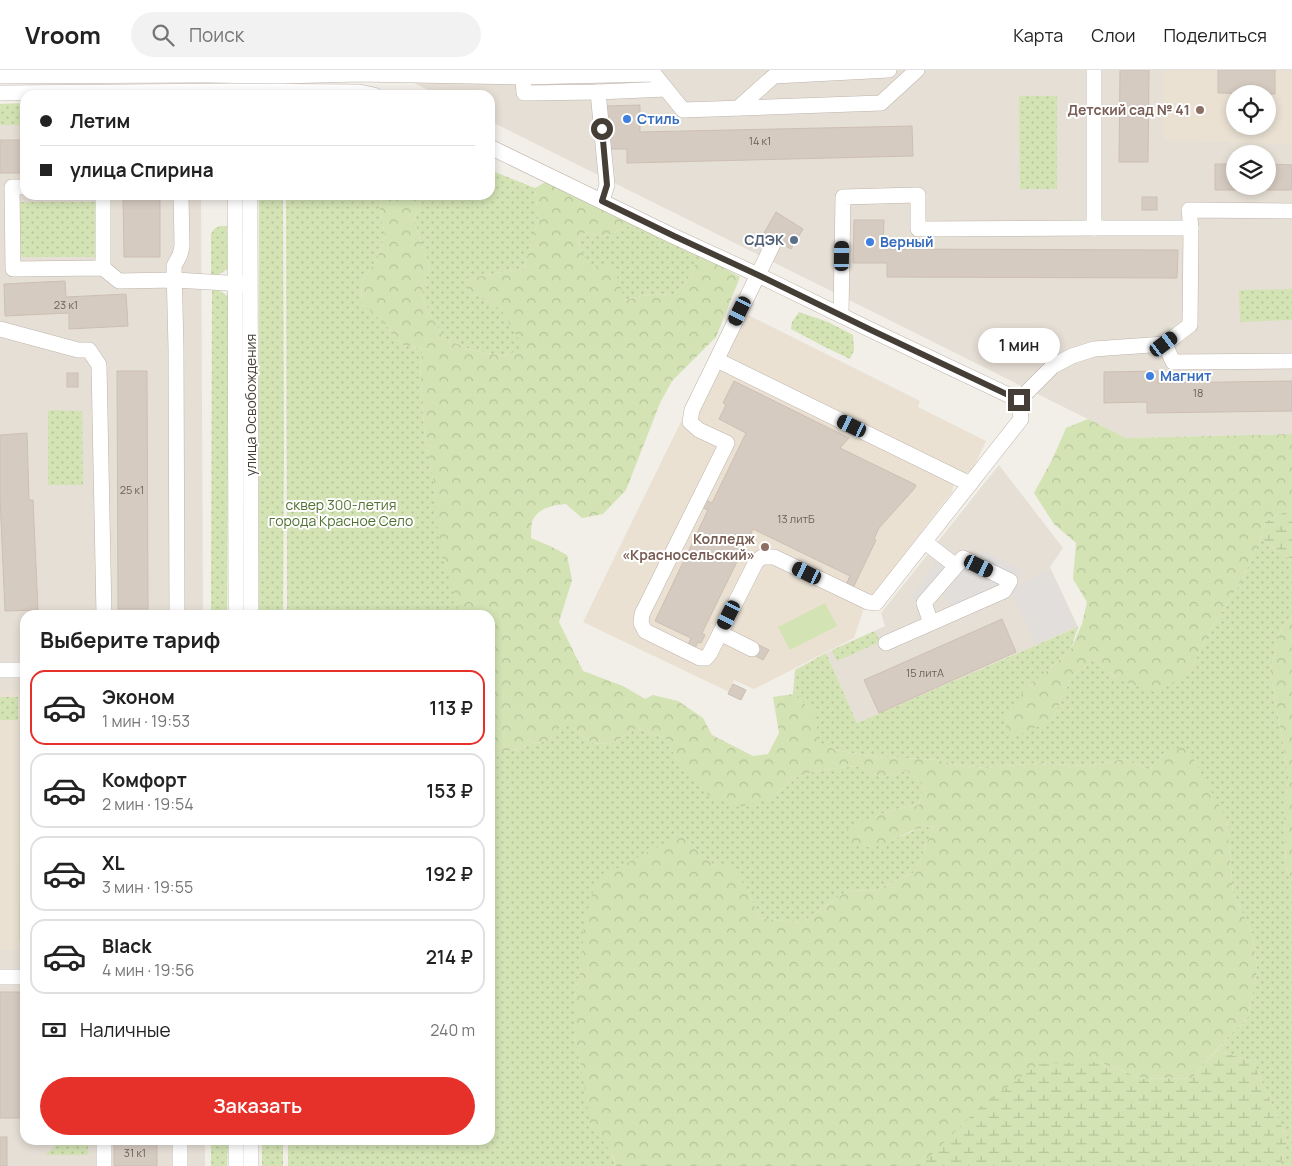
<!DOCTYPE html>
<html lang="ru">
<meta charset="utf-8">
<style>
:root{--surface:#fff;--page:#f2f2f2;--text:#222;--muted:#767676;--line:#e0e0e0;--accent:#e6312b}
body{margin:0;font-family:Manrope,sans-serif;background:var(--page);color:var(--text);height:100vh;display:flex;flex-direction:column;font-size:19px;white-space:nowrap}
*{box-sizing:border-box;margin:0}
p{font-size:16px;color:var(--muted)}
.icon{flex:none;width:28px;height:28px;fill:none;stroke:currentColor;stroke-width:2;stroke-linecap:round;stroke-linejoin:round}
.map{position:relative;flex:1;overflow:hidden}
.panel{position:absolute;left:20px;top:540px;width:475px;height:535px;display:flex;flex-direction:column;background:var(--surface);border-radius:15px;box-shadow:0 2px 8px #0003}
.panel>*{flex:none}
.guide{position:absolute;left:20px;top:20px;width:475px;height:110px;border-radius:15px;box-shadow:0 2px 8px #0003;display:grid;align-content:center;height:110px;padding:0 20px;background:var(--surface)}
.buttons{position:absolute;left:1226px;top:15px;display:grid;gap:10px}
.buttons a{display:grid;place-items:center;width:50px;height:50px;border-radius:50%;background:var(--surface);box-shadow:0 2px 8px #0003;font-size:25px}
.end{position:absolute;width:22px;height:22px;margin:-11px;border:6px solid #453e37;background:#fff;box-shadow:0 0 0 2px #fff}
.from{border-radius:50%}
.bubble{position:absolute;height:35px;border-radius:18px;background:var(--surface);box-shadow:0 2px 8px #0003;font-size:16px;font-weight:600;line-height:35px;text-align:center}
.car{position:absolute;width:15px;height:30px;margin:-15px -8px;border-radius:6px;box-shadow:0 0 4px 1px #0007;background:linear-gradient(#222 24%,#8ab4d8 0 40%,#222 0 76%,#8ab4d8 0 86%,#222 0)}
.guide b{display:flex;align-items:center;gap:18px;height:48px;font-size:19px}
.guide b+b{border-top:1px solid var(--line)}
.guide i{width:12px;height:12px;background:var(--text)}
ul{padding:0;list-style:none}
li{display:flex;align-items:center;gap:15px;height:75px;margin:0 10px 8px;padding:0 10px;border:2px solid var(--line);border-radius:15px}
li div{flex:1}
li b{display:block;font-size:19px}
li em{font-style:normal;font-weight:600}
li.current{border-color:var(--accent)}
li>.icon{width:45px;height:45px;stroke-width:1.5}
h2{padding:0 20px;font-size:22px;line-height:60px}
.pay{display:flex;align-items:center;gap:12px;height:55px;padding:0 20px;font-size:19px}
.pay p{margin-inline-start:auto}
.cta{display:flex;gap:10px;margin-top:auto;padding:10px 20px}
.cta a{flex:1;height:58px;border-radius:30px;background:var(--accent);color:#fff;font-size:20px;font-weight:600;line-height:58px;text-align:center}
header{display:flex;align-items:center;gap:30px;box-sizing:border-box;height:70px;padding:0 25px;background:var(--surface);border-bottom:1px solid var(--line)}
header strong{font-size:24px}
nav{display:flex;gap:28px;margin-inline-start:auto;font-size:18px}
.search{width:350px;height:45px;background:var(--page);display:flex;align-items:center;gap:12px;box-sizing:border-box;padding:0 18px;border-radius:28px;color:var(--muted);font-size:19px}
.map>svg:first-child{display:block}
.residential{fill:#e6dfd6;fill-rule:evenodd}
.education{fill:#eae1d3;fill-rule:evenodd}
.grass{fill:url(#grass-dots)}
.forest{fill:url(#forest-crowns)}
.wetland{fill:url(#wetland-marsh)}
.pitch{fill:#d3e3b4}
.parking{fill:#e1dedc}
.building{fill:#d6cbc1;stroke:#cdbfb2}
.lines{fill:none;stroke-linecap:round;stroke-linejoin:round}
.minor-casing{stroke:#bdb4ab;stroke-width:16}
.minor{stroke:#fff;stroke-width:15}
.route{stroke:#453e37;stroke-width:6}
.education-dot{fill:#8d6e63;stroke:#fff;stroke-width:2}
.shop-dot{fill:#3f7fe0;stroke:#fff;stroke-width:2}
.service-dot{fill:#5c6f8a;stroke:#fff;stroke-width:2}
.labels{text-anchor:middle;stroke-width:4;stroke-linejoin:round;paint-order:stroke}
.number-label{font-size:11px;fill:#69615a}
.education-label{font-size:14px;font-weight:bold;fill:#785e54;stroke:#fff;text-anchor:end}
.shop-label{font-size:14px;font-weight:bold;fill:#366cbe;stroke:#fff;text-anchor:start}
.service-label{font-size:14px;font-weight:bold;fill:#4e5e75;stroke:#fff;text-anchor:end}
.street-label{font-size:14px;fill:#453e37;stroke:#fff}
.park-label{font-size:14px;fill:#507130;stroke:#fff}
</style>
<header>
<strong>Vroom</strong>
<div class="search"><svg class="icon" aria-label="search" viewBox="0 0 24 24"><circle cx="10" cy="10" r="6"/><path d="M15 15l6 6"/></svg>Поиск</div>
<nav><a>Карта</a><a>Слои</a><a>Поделиться</a></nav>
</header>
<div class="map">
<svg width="1292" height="1096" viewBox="0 0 1292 1096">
<defs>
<pattern id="grass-dots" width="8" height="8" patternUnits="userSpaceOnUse" patternTransform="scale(1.25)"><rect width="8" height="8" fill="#d3e3b4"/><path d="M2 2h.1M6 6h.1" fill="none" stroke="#b6c49b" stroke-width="1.8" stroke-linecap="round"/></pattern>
<pattern id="forest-crowns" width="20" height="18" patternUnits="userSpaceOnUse" patternTransform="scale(1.25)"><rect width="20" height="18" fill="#d3e3b4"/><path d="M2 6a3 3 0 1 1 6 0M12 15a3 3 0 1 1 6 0" fill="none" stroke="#b6c49b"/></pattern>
<pattern id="wetland-marsh" width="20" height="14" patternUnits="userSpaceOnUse" patternTransform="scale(1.25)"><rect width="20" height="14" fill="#d3e3b4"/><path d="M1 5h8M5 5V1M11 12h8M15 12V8" fill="none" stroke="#b6c49b"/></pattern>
</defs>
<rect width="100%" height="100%" fill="#f2eee8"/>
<g class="residential">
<path d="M388,0H1292V364L1126,368L490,51V25H438ZM1235,24H1268V56H1235ZM1235,84H1268V116H1235Z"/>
<polygon points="0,34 25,34 25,125 201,125 203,545 25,545 25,1070 205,1070 205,1096 0,1096"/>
<polygon points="999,395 1063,478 1050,497 1078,557 857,653 826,583 885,556 881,543"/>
</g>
<g class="education">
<path d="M1164,0H1292V74L1164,70ZM1235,24H1268V56H1235Z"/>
<polygon points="736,239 920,331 918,337 986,371 972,401 960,405 954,413 952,422 865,535 854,568 754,619 734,610 729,622 583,552"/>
<polygon points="0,622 20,622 22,675 25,678 25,880 0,880"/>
</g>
<g class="grass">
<polygon points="1019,26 1057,26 1057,119 1020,119"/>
<polygon points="25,33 25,55 0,55 0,34"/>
<polygon points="490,100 535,118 538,149 530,179 523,198 466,209 470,222 501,239 525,279 502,286 472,280 443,268 424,231 422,216 430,198 421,173 414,149 423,127 425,125 490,125"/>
<polygon points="259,125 283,125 284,384 283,545 259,545"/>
<path d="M286,125H381L380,139L385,166L377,189L361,213L362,234C378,246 391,260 403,275L423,279L420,295L423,345L425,368L460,545H287Z"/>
<polygon points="20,132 96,132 96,187 21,187"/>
<polygon points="637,153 704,187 695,195 690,206 674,225 651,224 624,230 620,218 590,200 578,173 583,163 605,166"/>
<polygon points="220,156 228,156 228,199 216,206 211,205 211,164 214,159"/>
<polygon points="212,219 216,219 228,226 227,545 211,545"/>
<polygon points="1292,219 1292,250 1240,252 1239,220"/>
<polygon points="799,242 828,252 853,265 854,280 850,289 825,277 791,259 792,252"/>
<polygon points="48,340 82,341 83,415 48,415"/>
<polygon points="1261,468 1292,491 1292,547 1281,559 1270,602 1289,706 1284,736 1286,797 1292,810 1292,1096 1280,1096 1288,1071 1253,992 1217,980 1228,967 1247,949 1257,902 1253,865 1233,823 1227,749 1166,682 1149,700 1124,689 1088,696 1037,693 985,698 957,695 937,690 869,686 836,680 820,673 813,641 793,624 795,600 826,583 857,653 1078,557 1070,581 1025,619 1052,650 1072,606 1094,590 1118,609 1189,602 1213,556 1241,512"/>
<polygon points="875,561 880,572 837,591 832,580"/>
<rect x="0" y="627" width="18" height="23"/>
<path d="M557,656H571L591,673L611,674L637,658L665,668L678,691L769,729L797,707L815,701L857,696L881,707L907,701L924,716L919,735C892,738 871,747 847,760L887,772L923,757L934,756L915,802L876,820L847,821L801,853L760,848L746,817L715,796L681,765L581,896L575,928V968L582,1002L616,1096H288V1070H490V682L492,684L523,678L531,674L549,671Z"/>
<polygon points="20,706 25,706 25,872 19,872"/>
<polygon points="62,1070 88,1070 88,1085 45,1085"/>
<polygon points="211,1070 228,1070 227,1096 211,1096"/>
<rect x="262" y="1070" width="21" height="26"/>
</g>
<g class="forest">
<path d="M547,111L637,153L605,166L583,163L578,173L590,199L607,192L615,201L625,230L651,224L674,225L690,206L695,195L704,187L740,207L716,267L672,311L660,333L626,420L603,444L582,448L566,434C553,435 537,438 532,452C531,457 531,463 531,468L550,476L567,485L572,510L559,552L583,601L623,616L645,629L653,625L678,631L703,648L712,665L753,686L768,684L779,663L773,627L793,624L813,641L821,673L836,680L869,686L937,690L957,695L985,698L1037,693L1088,696L1124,689L1149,700L1166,682L1182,677L1190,683L1227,749L1233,823L1253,865L1257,902L1247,949L1228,967L1192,1008L1144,1009L1098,992L931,1086L920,1096H616L613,1086L590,1052L582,1002L575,968V928L581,896L584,853L594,818L608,803L681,765L715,796L729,795L746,817L760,848L801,853L847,821L876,820L915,802L934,756C911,756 891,775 868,777C863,777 857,775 852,774L847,759C871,747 892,738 919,735L924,716L907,701L881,707L857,696L815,701L797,707L769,729L739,737L708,725L678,691L665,668L637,658L611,674L591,673L571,656H557L549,671L531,674L523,678L492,684L490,682V545H460L454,521L439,478L435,419L425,368L423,345L420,295L423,279L403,275C391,260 378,246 362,234L361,213L377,189L385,166L380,139L381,125H425L423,127L414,149L421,173L430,198L422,216L424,231L443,268L472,280L502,286L524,279L501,239L470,222L466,209L523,198L530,179L538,149L535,118Z"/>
<polygon points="1088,349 1126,368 1292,364 1292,438 1265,452 1261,468 1241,512 1213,556 1189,602 1157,623 1118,609 1094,590 1072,606 1052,650 1012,668 1003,650 1025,619 1070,581 1082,554 1087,532 1073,509 1076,473 1054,454 1034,423 1053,388 1066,358"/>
<polygon points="1292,547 1292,810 1286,797 1284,736 1289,706 1270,602 1281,559"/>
</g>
<g class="wetland">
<polygon points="1292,438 1292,491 1261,468 1265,452"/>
<polygon points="1217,980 1253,992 1288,1071 1280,1096 920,1096 980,1037 1039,994 1098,992 1144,1009 1192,1008"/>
</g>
<polygon class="pitch" points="825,533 837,556 790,580 778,557"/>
<g class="parking">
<polygon points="982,480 1023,501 1018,511 977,490"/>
<polygon points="938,490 947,496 919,533 911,527"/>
<polygon points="968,494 1002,513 953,537 941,522"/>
<polygon points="1050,500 1076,556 1036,574 1011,518"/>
</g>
<g class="building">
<polygon points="1120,0 1149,0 1148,92 1119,92"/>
<polygon points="1218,0 1275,0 1275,24 1218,23"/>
<polygon points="640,35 640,62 912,56 913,86 627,93 627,79 608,79 607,36"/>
<rect x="0" y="70" width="25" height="33"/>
<polygon points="1215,94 1235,94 1235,116 1268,116 1268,94 1292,95 1292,120 1215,120"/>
<polygon points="123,125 160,125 160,187 124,187"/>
<rect x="1142" y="127" width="15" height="13"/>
<polygon points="776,142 803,159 791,179 764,163"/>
<polygon points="854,150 884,150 883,179 1178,180 1177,208 887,207 887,193 853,193"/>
<polygon points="65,211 66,227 126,224 128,256 69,259 69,243 5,246 4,214"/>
<polygon points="117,301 147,301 148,539 118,539"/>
<polygon points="1158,301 1158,313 1292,311 1292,341 1147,343 1147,332 1104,333 1104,302"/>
<rect x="67" y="303" width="11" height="14"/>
<polygon points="734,311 849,368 840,378 916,415 914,419 879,458 874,469 876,470 853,518 846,515 850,506 753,459 702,563 705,565 701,573 698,572 695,578 688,575 691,568 655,551 708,440 701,437 704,429 712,433 746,363 719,349 726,335 723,333"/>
<polygon points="27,363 29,430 33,430 38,540 5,541 0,428 0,365"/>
<polygon points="1002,549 1016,582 879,643 864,610"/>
<polygon points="759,575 769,580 763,590 754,585"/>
<polygon points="733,614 746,620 741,630 728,624"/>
<rect x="0" y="922" width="25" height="126"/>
<rect x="0" y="1067" width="7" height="29"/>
<rect x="114" y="1070" width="43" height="26"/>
</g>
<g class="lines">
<g class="minor-casing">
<g id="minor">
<polyline points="1094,0 1094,158 1191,158 1189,140 1292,141"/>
<polyline points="0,6 206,5 282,6 359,4 523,7 654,4 683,40 881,33 917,0"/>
<polyline points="523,7 524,23 598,22"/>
<polyline points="0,23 235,21 359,22 374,25"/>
<polyline points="738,38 774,6 889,0"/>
<polyline points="490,77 673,166 758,205 871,260 1019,330"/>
<polyline points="25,117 12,117 13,199 103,198 119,211 175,210 244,214"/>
<polyline points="103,125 103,198"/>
<polyline points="235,125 236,545"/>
<polyline points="250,125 251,545"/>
<polyline points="602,131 607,115 598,22 666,19"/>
<polyline points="773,174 692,340 690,352 699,360 727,373 642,544 641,553 645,561 700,588 706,588 710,583 756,492 762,487 774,487 868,532 876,533 1021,349 1019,330"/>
<polyline points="841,245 843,127 918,125 918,159 1094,158"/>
<polyline points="0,259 78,280 89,280 99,295 104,545"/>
<polyline points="1165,274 1173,292 1292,291"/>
<polyline points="717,290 970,414"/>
<polyline points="1019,330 1053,296 1072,286 1094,279 1165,274 1190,255 1191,158"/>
<polyline points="925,472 956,496"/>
<polyline points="177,545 176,279 174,196 180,185 182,176 181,125"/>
<polyline points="720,563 752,579"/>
<polyline points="886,573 1004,521 1010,511 963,488 924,533 931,553"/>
<polyline points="0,600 25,600"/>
<polyline points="0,907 25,907"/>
<polyline points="180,1070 180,1096"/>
<polyline points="104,1096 104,1070"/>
<polyline points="236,1096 236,1070"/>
<polyline points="251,1096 251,1070"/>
</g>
</g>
<use href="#minor" class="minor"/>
</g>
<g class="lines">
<polyline class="route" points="602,59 607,115 602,131 674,166 758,205 871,260 1019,330"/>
</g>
<g class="education-dot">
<circle cx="1200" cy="40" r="5"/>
<circle cx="765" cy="477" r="5"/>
</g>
<g class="shop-dot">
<circle cx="627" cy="49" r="5"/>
<circle cx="870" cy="172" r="5"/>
<circle cx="1150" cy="306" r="5"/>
</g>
<circle class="service-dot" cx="794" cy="170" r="5"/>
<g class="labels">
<g class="number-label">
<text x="760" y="75">14 к1</text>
<text x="66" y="239">23 к1</text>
<text x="1198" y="327">18</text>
<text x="132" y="424">25 к1</text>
<text x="796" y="453">13 литБ</text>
<text x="925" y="607">15 литА</text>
<text x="135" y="1087">31 к1</text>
</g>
<g class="education-label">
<text x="1190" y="45">Детский сад № 41</text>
<text x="755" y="474">Колледж<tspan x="755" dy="16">«Красносельский»</tspan></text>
</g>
<g class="shop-label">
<text x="637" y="54">Стиль</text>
<text x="880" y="177">Верный</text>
<text x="1160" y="311">Магнит</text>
</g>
<g class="service-label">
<text x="784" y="175">СДЭК</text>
</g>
<g class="street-label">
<text transform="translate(251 335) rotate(-90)" y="5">улица Освобождения</text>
</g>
<g class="park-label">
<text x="341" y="440">сквер 300-летия<tspan x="341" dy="16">города Красное Село</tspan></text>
</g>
</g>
</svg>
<div class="buttons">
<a><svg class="icon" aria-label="locate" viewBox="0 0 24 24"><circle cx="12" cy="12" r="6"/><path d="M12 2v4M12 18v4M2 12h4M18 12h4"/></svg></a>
<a><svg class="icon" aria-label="layers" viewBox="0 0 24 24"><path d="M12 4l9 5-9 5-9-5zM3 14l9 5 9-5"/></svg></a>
</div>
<i class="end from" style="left:602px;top:59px"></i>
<i class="end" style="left:1019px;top:330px"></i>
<div class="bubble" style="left:978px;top:258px;width:82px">1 мин</div>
<i class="car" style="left:842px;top:186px;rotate:1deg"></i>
<i class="car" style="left:740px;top:241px;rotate:206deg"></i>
<i class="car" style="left:1164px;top:274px;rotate:53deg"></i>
<i class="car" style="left:852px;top:356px;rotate:296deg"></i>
<i class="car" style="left:979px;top:496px;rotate:116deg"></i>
<i class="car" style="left:807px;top:503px;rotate:296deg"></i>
<i class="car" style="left:729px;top:545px;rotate:207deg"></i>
<div class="guide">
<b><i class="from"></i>Летим</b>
<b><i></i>улица Спирина</b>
</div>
<section class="panel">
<h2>Выберите тариф</h2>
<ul>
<li class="current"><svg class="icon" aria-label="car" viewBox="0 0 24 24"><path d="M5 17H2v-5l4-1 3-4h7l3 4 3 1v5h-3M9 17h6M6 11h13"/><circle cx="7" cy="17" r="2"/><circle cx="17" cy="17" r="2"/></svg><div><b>Эконом</b><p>1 мин · 19:53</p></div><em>113 ₽</em></li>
<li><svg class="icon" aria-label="car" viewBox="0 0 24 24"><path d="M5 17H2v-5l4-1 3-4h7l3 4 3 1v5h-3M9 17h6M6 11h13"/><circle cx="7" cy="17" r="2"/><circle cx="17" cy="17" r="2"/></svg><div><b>Комфорт</b><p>2 мин · 19:54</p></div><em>153 ₽</em></li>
<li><svg class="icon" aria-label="car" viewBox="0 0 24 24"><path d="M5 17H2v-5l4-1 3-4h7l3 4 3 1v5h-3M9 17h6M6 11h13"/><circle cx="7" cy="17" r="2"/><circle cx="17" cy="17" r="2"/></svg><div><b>XL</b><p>3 мин · 19:55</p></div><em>192 ₽</em></li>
<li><svg class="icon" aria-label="car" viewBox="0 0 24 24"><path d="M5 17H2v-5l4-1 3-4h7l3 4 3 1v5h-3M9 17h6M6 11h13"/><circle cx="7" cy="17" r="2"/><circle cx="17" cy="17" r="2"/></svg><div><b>Black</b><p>4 мин · 19:56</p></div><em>214 ₽</em></li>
</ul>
<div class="pay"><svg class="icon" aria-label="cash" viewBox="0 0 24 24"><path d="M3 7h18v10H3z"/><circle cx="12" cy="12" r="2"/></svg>Наличные<p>240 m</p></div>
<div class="cta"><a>Заказать</a></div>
</section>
</div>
